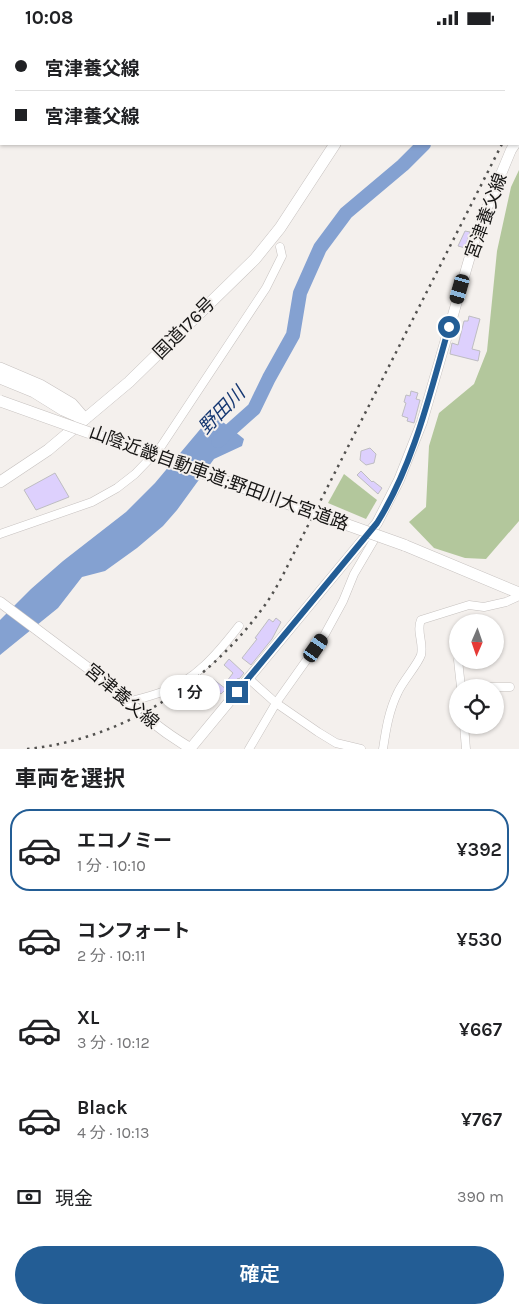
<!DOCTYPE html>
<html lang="ja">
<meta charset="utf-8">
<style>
:root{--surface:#fff;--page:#f6f6f6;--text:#202124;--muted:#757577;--line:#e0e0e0;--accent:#235d95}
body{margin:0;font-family:Karla,"Noto Sans JP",sans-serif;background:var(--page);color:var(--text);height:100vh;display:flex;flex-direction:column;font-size:19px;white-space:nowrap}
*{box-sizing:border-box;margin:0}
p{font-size:16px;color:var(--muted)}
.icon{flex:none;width:28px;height:28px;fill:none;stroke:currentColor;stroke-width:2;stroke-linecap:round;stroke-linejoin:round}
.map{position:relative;height:714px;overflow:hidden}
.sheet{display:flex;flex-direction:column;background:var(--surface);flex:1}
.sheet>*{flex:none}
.top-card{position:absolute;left:0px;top:0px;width:520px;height:110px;box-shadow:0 1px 4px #0004;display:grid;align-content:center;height:110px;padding:0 15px;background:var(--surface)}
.needle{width:32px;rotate:182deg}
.tools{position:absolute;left:449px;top:579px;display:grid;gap:10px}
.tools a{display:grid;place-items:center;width:55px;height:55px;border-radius:50%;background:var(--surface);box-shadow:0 1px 4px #0004;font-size:25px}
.end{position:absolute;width:22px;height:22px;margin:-11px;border:6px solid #235d95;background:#fff;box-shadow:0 0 0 2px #fff}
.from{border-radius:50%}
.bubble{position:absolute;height:35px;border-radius:18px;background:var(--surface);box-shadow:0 1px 4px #0004;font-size:16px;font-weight:600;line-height:35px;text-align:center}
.car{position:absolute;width:15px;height:30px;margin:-15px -8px;border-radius:6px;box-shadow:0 0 4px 1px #0007;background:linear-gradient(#222 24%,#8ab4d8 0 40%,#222 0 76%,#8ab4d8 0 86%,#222 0)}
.top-card b{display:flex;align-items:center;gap:18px;height:48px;font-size:19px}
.top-card b+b{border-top:1px solid var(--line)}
.top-card i{width:12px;height:12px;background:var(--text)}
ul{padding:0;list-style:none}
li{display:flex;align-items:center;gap:15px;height:82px;margin:0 10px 8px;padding:0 5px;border:2px solid transparent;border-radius:20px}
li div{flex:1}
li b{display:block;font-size:19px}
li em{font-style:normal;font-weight:600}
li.on{border-color:var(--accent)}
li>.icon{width:45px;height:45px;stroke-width:1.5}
h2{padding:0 15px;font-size:22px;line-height:60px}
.pay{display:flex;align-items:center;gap:12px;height:55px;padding:0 15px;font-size:19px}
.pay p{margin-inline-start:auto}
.action{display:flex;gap:10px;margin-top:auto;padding:10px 15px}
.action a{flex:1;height:58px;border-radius:30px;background:var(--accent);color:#fff;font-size:20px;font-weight:600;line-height:58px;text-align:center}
.status{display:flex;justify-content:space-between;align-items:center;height:35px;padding:0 25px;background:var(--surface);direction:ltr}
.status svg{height:14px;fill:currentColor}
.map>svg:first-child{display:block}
.green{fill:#b3c79c}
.water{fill:#84a1d1}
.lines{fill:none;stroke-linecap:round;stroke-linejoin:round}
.river{stroke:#84a1d1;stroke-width:14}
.building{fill:#ddd0fd;stroke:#bebdc1}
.minor-casing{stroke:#c6c1bf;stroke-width:9}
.major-casing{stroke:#c6c1bf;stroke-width:11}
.highway-casing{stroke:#c6c1bf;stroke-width:12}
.minor{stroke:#fff;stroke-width:8}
.major{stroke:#fff;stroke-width:10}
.highway{stroke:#fff;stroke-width:11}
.rail{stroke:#535250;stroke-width:2.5;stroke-dasharray:2.5 5;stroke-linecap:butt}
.highway-bridge-casing{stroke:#c6c1bf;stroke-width:12;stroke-linecap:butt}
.highway-bridge{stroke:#fff;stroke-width:11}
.route{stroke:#235d95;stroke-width:6}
.labels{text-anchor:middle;stroke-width:4;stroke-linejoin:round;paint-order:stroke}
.street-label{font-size:18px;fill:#161514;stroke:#f4f0ed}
.water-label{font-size:19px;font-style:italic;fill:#163872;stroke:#f4f0ed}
</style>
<div class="status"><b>10:08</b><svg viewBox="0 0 49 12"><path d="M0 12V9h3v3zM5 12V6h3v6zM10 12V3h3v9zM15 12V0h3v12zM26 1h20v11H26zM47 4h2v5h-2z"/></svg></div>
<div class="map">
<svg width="519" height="714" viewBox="0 0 519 714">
<rect width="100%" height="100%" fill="#f4f0ed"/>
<g class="green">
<polygon points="519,135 519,486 486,524 465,523 434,513 409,487 426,472 429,411 439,378 474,349 487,316 497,216 511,152"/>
<polygon points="344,439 377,465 366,484 328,468"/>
</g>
<polygon class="water" points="213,379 244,404 242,411 214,424 177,475 163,491 137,513 105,536 82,542 58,573 0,620 0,585 31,554 63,526 126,477 155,448"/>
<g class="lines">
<g class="river">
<polyline points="471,1 472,0"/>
<polyline points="218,406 254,374 269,343 293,300 300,258 320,213 346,178 403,130 424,109"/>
</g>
</g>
<g class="building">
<polygon points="465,196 470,197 465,213 458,211"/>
<polygon points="469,281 480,284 472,314 480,316 478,326 450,319 452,308 458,310 464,286 468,286"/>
<polygon points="411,356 418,358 416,364 420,365 414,388 407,386 408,383 402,381 406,368 404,367 406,360 410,361"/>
<polygon points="370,413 376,419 374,428 366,430 360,425 361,416"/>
<polygon points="361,436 372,447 373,446 382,453 378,459 357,440"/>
<polygon points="55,438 69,462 36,475 24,455"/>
<polygon points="276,583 281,587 272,604 251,630 242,623 257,604 255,603 269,584 273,587"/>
<polygon points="229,624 244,638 239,644 238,643 230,654 224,650 233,638 224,630"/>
<polygon points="213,644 226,654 221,659 209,649"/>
</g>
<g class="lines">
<g class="minor-casing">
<g id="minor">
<polyline points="0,499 92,467 117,453 135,439 160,413 266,253 282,221 280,212"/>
<polyline points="458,604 458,617"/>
<polyline points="458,625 461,652"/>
<polyline points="248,643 276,668 318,697 336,708 361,714"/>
<polyline points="491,652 510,652"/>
<path d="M128,667C139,664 151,661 162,657C195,646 218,618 239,591"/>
<polyline points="464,690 466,714"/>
<polyline points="249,714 276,668 325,599 343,566 354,539 374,505 375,496"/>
<path d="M383,714C386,694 389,675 398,657C403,646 418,629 421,620C424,608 416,596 421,585L469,570L484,572L506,567L519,561"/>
</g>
</g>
<g class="major-casing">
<g id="major">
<path d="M0,567L112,651C136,675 161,696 190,713"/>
<polyline points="190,714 377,488 399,445 422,387 477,197 511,115 515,109"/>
</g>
</g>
<g class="highway-casing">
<g id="highway">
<polyline points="404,1 404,0"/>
<polyline points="0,333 40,350 72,369 85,384"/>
<polyline points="0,343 34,357 63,375 81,383"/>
<polyline points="0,447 48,415 129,347 255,224 280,193 335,109"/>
<polyline points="404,510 519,558"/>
</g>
</g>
<use href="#minor" class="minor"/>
<use href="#major" class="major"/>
<use href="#highway" class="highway"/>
<path class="rail" d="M27,714C124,704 209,648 265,570C277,553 286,534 295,516L502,109"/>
<g class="highway-bridge-casing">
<polyline id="highway-bridge" points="0,366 404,510"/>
</g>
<use href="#highway-bridge" class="highway-bridge"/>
</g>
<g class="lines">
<path class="route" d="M237,657L377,488C414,429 430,358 449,292"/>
</g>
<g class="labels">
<g class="street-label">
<text transform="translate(486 181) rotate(-70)" y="6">宮津養父線</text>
<text transform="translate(184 293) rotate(-45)" y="6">国道176号</text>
<text transform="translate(219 443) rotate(20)" y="6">山陰近畿自動車道;野田川大宮道路</text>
<text transform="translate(122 661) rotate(40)" y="6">宮津養父線</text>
</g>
<g class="water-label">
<text transform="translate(221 375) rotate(-46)" y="7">野田川</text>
</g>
</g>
</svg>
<div class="tools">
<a><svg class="needle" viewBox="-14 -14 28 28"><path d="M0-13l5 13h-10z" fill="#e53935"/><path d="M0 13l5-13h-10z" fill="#757577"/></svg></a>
<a><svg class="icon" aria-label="locate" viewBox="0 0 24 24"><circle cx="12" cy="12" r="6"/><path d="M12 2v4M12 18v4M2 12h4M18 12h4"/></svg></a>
</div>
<i class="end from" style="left:449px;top:292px"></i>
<i class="end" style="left:237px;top:657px"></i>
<div class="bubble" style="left:160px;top:640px;width:60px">1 分</div>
<i class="car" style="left:460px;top:254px;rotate:196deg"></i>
<i class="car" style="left:316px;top:613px;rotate:35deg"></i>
<div class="top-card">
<b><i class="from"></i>宮津養父線</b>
<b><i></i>宮津養父線</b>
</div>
</div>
<section class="sheet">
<h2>車両を選択</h2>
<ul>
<li class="on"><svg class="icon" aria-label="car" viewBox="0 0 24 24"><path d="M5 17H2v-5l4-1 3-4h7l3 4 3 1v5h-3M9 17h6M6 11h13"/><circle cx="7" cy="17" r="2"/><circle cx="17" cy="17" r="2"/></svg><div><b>エコノミー</b><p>1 分 · 10:10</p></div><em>¥392</em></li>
<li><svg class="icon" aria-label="car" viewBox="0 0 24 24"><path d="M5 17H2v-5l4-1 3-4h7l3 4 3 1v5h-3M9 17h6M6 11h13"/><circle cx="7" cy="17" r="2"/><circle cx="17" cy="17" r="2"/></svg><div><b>コンフォート</b><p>2 分 · 10:11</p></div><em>¥530</em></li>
<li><svg class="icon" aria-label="car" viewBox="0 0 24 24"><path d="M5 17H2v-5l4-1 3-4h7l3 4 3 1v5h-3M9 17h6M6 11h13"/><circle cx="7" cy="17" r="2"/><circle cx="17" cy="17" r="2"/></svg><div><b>XL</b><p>3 分 · 10:12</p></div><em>¥667</em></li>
<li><svg class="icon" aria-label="car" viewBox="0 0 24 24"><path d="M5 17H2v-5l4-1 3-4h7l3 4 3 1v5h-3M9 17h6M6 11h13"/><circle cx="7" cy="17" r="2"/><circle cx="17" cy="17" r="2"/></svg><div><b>Black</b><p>4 分 · 10:13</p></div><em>¥767</em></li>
</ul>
<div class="pay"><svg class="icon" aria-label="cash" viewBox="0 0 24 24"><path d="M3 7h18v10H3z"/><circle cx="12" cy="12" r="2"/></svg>現金<p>390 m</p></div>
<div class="action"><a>確定</a></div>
</section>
